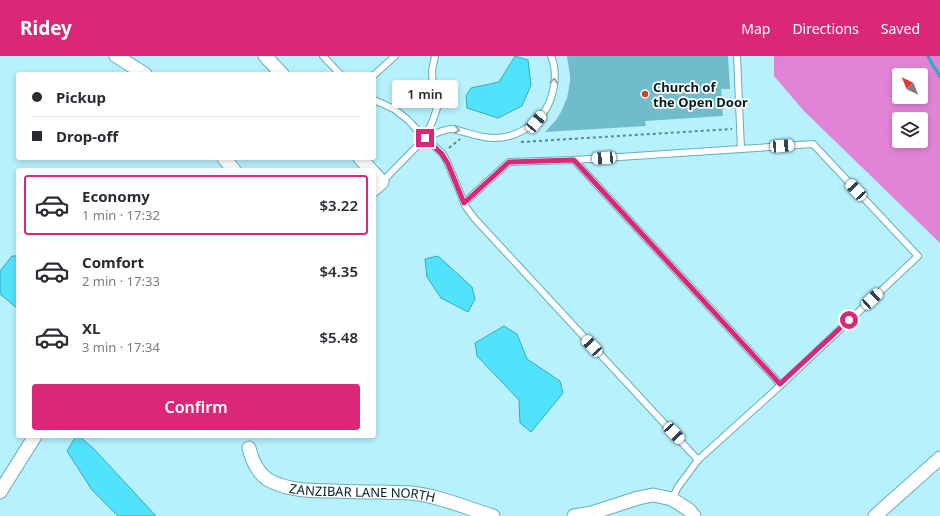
<!DOCTYPE html>
<meta charset="utf-8">
<style>
:root{--surface:#fff;--page:#f7f7f7;--text:#2b2b33;--muted:#7c7c81;--line:#e1e1e2;--accent:#db2777}
body{margin:0;font-family:"Noto Sans",sans-serif;background:var(--page);color:var(--text);height:100vh;display:flex;flex-direction:column;font-size:15px;white-space:nowrap}
*{box-sizing:border-box;margin:0}
p{font-size:13px;color:var(--muted)}
.icon{flex:none;width:22px;height:22px;fill:none;stroke:currentColor;stroke-width:2;stroke-linecap:round;stroke-linejoin:round}
.map{position:relative;flex:1;overflow:hidden}
.panel{position:absolute;left:16px;top:112px;width:360px;height:270px;display:flex;flex-direction:column;background:var(--surface);border-radius:4px;box-shadow:0 2px 6px #0003}
.panel>*{flex:none}
.guide{position:absolute;left:16px;top:16px;width:360px;height:88px;border-radius:4px;box-shadow:0 2px 6px #0003;display:grid;align-content:center;height:88px;padding:0 16px;background:var(--surface)}
.needle{width:26px;rotate:317deg}
.tools{position:absolute;left:892px;top:12px;display:grid;gap:8px}
.tools a{display:grid;place-items:center;width:36px;height:36px;border-radius:4px;background:var(--surface);box-shadow:0 2px 6px #0003;font-size:20px}
.end{position:absolute;width:18px;height:18px;margin:-9px;border:5px solid #db2777;background:#fff;box-shadow:0 0 0 2px #fff}
.from{border-radius:50%}
.bubble{position:absolute;height:28px;border-radius:4px;background:var(--surface);box-shadow:0 2px 6px #0003;font-size:13px;font-weight:600;line-height:28px;text-align:center}
.car{position:absolute;width:12px;height:24px;margin:-12px -6px;border-radius:5px;box-shadow:0 0 3px 1px #0007;background:linear-gradient(#fff 24%,#345 0 40%,#fff 0 76%,#345 0 86%,#fff 0)}
.guide b{display:flex;align-items:center;gap:14px;height:38px;font-size:15px}
.guide b+b{border-top:1px solid var(--line)}
.guide i{width:10px;height:10px;background:var(--text)}
ul{padding:7px 0 0;list-style:none}
li{display:flex;align-items:center;gap:12px;height:60px;margin:0 8px 6px;padding:0 8px;border:2px solid transparent;border-radius:4px}
li div{flex:1}
li b{display:block;font-size:15px}
li em{font-style:normal;font-weight:600}
li.on{border-color:var(--accent)}
li>.icon{width:36px;height:36px;stroke-width:1.5}
.button{display:flex;gap:8px;margin-top:auto;padding:8px 16px}
.button a{flex:1;height:46px;border-radius:4px;background:var(--accent);color:#fff;font-size:16px;font-weight:600;line-height:46px;text-align:center}
header{display:flex;align-items:center;gap:24px;box-sizing:border-box;height:56px;padding:0 20px;background:var(--accent);color:#fff}
header strong{font-size:19px}
nav{display:flex;gap:22px;margin-inline-start:auto;font-size:14px}
.map>svg:first-child{display:block}
.forest{fill:#e383d8;fill-rule:evenodd}
.water{fill:#51e3fc;stroke:#39a8bb}
.lines{fill:none;stroke-linecap:round;stroke-linejoin:round}
.stream{stroke:#39a8bb;stroke-width:3.5}
.building{fill:#71bcca}
.lane-casing{stroke:#64aebd;stroke-width:8}
.street-casing{stroke:#64aebd;stroke-width:15}
.path{stroke:#5a878f;stroke-width:2;stroke-dasharray:3 3;stroke-linecap:butt}
.lane{stroke:#fff;stroke-width:6}
.street{stroke:#fff;stroke-width:13}
.oneway{stroke:#8c9a9c}
.route{stroke:#db2777;stroke-width:5}
.poi-dot{fill:#cf432e;stroke:#fff;stroke-width:1.5}
.labels{text-anchor:middle;stroke-width:3.5;stroke-linejoin:round;paint-order:stroke}
.poi-label{font-size:13px;font-weight:bold;fill:#001e23;stroke:#fff;text-anchor:start}
.street-label{font-size:13px;fill:#001e23;stroke:#fff}
</style>
<header>
<strong>Ridey</strong>
<nav><a>Map</a><a>Directions</a><a>Saved</a></nav>
</header>
<div class="map">
<svg width="940" height="460" viewBox="0 0 940 460">
<rect width="100%" height="100%" fill="#b6f1fd"/>
<path class="forest" d="M774,0H940V187L804,55L774,20ZM899,19H921V41H899ZM899,63H921V85H899Z"/>
<g class="water">
<polygon points="515,0 528,4 531,29 522,50 498,62 467,52 466,40 471,32 499,26"/>
<polygon points="12,200 18,200 18,253 0,238 0,215"/>
<polygon points="438,200 472,231 475,243 468,256 441,242 427,221 425,203"/>
<polygon points="504,270 517,278 527,303 560,325 563,337 531,376 520,367 519,344 477,300 475,287"/>
<polygon points="76,380 79,380 94,393 156,460 118,460 92,434 67,395"/>
</g>
<g class="lines">
<polyline class="stream" points="928,0 932,8 940,20"/>
</g>
<polygon class="building" points="567,0 728,0 730,33 721,33 723,60 645,65 646,70 545,76 556,64 561,56 567,42 570,26 570,20"/>
<g class="lines">
<g class="lane-casing">
<g id="lane">
<polyline points="323,0 340,18"/>
<path d="M435,0L432,15L433,35L437,52L433,64L425,82C432,79 444,73 451,73C454,73 458,74 460,75C468,77 476,80 484,81C511,86 540,70 550,45C555,31 557,14 551,0"/>
<polyline points="374,19 395,0"/>
<polyline points="374,44 394,53 408,64 425,82 443,98 448,108 466,151 475,163 698,404 678,431 672,443"/>
<polyline points="574,104 781,329"/>
<polyline points="382,126 425,82"/>
<polyline points="464,147 509,106 574,104 741,93"/>
<polyline points="698,404 781,329 918,200 813,88 741,93 737,0"/>
</g>
</g>
<g class="street-casing">
<g id="street">
<polyline points="116,0 145,18"/>
<polyline points="265,0 282,18"/>
<polyline points="224,102 234,114"/>
<polyline points="360,102 371,114"/>
<polyline points="374,117 382,126 374,133"/>
<path id="s1" d="M249,392C252,404 257,416 267,423C286,435 314,435 335,435C352,436 368,436 384,436C393,437 402,436 411,437C440,440 466,452 493,460"/>
<polyline points="0,436 35,380"/>
<polyline points="574,460 592,457 638,442 653,439 672,443 689,454 694,460"/>
<polyline points="875,460 940,402"/>
</g>
</g>
<g class="path">
<polyline points="521,86 732,73"/>
<polyline points="449,92 460,83"/>
</g>
<use href="#lane" class="lane"/>
<use href="#street" class="street"/>
</g>
<defs><path id="oneway-chevron" d="M-2-3.5L2.5 0L-2 3.5" fill="none" stroke-width="1.6" stroke-linecap="round" stroke-linejoin="round"/></defs>
<g class="oneway">
<use href="#oneway-chevron" transform="translate(554 25) rotate(-85)"/>
<use href="#oneway-chevron" transform="translate(457 74) rotate(11)"/>
</g>
<g class="lines">
<polyline class="route" points="425,82 442,98 448,108 464,147 509,106 574,104 780,328 849,264"/>
</g>
<circle class="poi-dot" cx="645" cy="38" r="4"/>
<g class="labels">
<g class="poi-label">
<text x="653" y="36">Church of<tspan x="653" dy="15">the Open Door</tspan></text>
</g>
<g class="street-label">
<text dy="5" stroke="none"><textPath href="#s1" startOffset="134">ZANZIBAR LANE NORTH</textPath></text>
</g>
</g>
</svg>
<div class="tools">
<a><svg class="needle" viewBox="-14 -14 28 28"><path d="M0-13l5 13h-10z" fill="#e53935"/><path d="M0 13l5-13h-10z" fill="#7c7c81"/></svg></a>
<a><svg class="icon" aria-label="layers" viewBox="0 0 24 24"><path d="M12 4l9 5-9 5-9-5zM3 14l9 5 9-5"/></svg></a>
</div>
<i class="end from" style="left:849px;top:264px"></i>
<i class="end" style="left:425px;top:82px"></i>
<div class="bubble" style="left:392px;top:24px;width:66px">1 min</div>
<i class="car" style="left:536px;top:66px;rotate:40deg"></i>
<i class="car" style="left:782px;top:90px;rotate:86deg"></i>
<i class="car" style="left:604px;top:102px;rotate:266deg"></i>
<i class="car" style="left:856px;top:134px;rotate:317deg"></i>
<i class="car" style="left:872px;top:243px;rotate:47deg"></i>
<i class="car" style="left:592px;top:290px;rotate:317deg"></i>
<i class="car" style="left:674px;top:377px;rotate:137deg"></i>
<div class="guide">
<b><i class="from"></i>Pickup</b>
<b><i></i>Drop-off</b>
</div>
<section class="panel">
<ul>
<li class="on"><svg class="icon" aria-label="car" viewBox="0 0 24 24"><path d="M5 17H2v-5l4-1 3-4h7l3 4 3 1v5h-3M9 17h6M6 11h13"/><circle cx="7" cy="17" r="2"/><circle cx="17" cy="17" r="2"/></svg><div><b>Economy</b><p>1 min · 17:32</p></div><em>$3.22</em></li>
<li><svg class="icon" aria-label="car" viewBox="0 0 24 24"><path d="M5 17H2v-5l4-1 3-4h7l3 4 3 1v5h-3M9 17h6M6 11h13"/><circle cx="7" cy="17" r="2"/><circle cx="17" cy="17" r="2"/></svg><div><b>Comfort</b><p>2 min · 17:33</p></div><em>$4.35</em></li>
<li><svg class="icon" aria-label="car" viewBox="0 0 24 24"><path d="M5 17H2v-5l4-1 3-4h7l3 4 3 1v5h-3M9 17h6M6 11h13"/><circle cx="7" cy="17" r="2"/><circle cx="17" cy="17" r="2"/></svg><div><b>XL</b><p>3 min · 17:34</p></div><em>$5.48</em></li>
</ul>
<div class="button"><a>Confirm</a></div>
</section>
</div>
